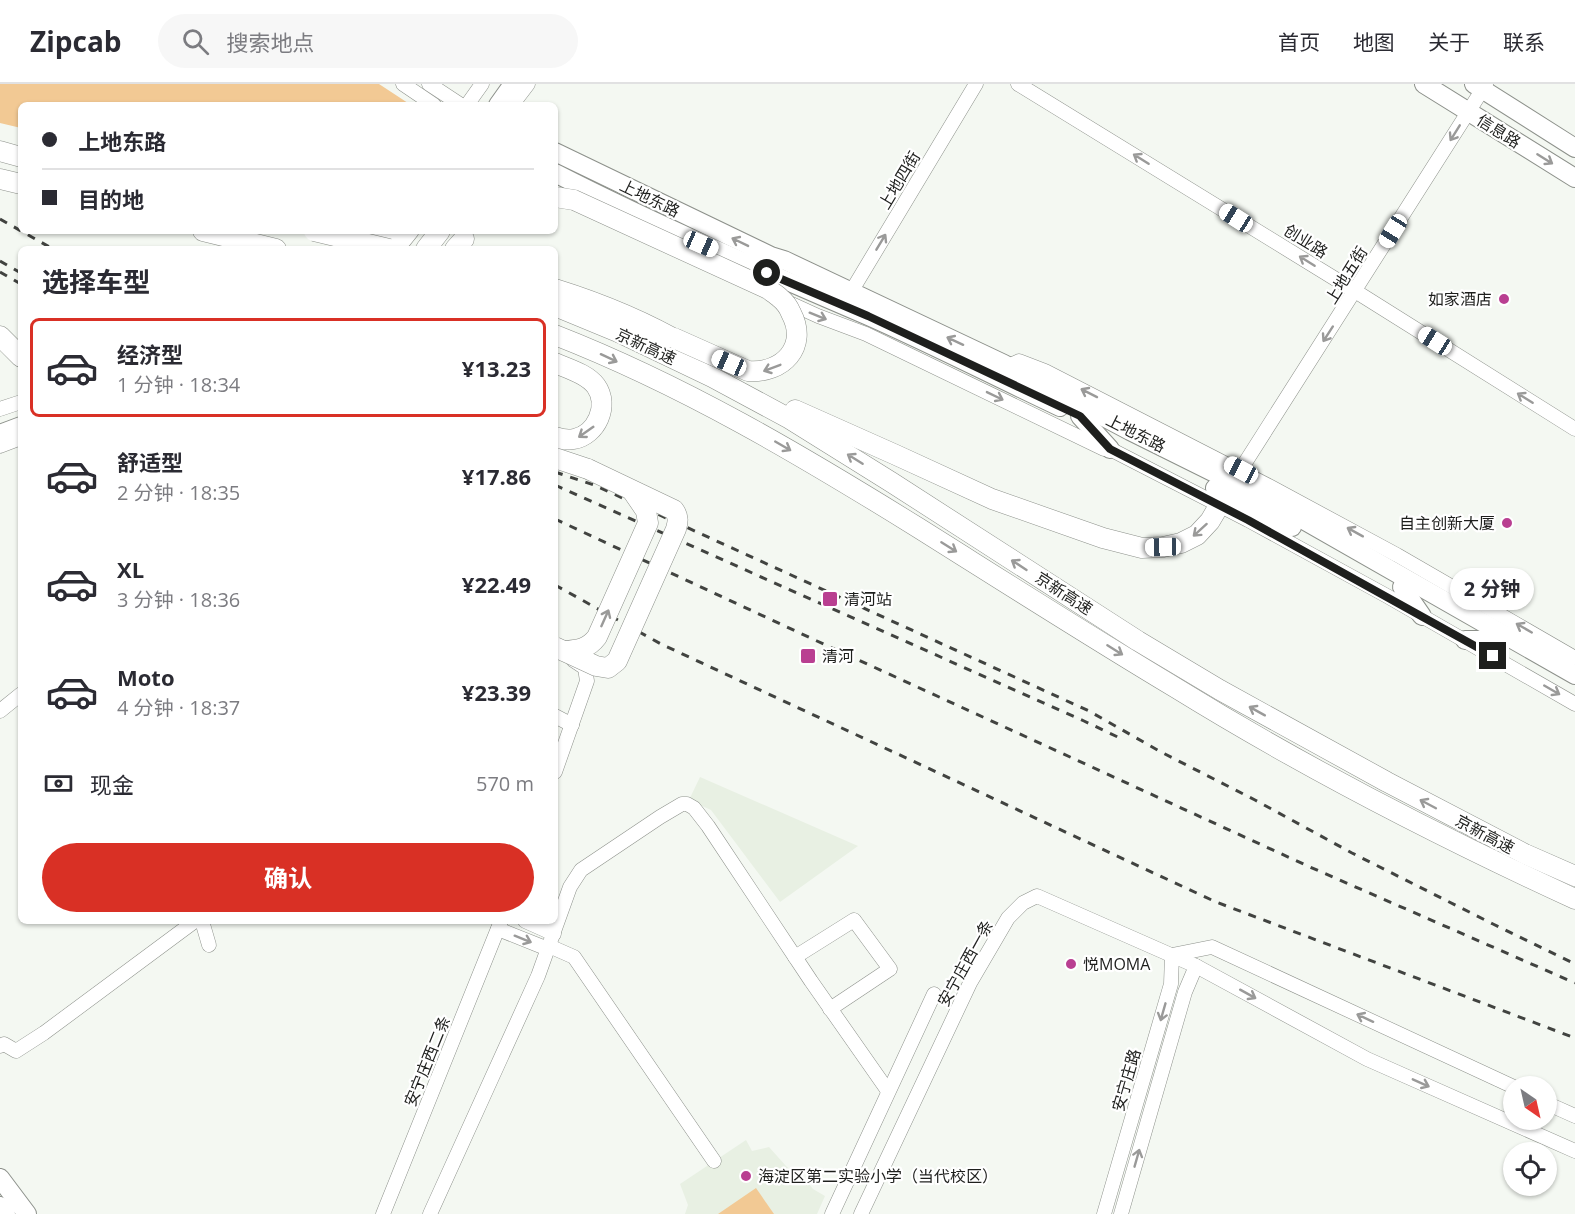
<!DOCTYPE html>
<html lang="zh">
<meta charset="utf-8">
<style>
:root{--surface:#fff;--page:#f7f7f7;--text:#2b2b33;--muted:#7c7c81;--line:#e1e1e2;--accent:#d93025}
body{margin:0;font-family:"Open Sans","Noto Sans SC",sans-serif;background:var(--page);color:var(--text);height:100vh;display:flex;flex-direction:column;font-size:22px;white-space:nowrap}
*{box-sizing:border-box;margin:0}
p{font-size:20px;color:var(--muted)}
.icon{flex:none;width:33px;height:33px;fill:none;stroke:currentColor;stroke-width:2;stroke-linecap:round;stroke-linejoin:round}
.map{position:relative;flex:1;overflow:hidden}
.side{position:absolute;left:18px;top:162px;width:540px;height:678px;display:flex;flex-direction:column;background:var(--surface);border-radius:9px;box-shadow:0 2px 4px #0004}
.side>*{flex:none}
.guide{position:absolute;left:18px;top:18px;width:540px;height:132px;border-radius:9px;box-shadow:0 2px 4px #0004;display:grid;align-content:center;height:132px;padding:0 24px;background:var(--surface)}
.needle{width:39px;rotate:146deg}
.controls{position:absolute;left:1503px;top:992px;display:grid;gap:12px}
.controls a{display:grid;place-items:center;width:54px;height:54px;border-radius:50%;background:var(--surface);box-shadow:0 2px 4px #0004;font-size:30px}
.end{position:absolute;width:27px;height:27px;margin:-14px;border:8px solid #1e1f1d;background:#fff;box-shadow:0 0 0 3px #fff}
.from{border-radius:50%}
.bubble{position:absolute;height:42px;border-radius:21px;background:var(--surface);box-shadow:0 2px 4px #0004;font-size:20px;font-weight:700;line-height:42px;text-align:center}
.car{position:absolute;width:18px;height:36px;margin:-18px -9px;border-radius:8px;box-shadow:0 0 4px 2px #0007;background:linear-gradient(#fff 24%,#345 0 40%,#fff 0 76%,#345 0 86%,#fff 0)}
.guide b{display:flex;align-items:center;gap:21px;height:57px;font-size:22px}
.guide b+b{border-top:2px solid var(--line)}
.guide i{width:15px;height:15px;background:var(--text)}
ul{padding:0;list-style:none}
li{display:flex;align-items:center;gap:18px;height:99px;margin:0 12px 9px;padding:0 12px;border:3px solid transparent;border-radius:9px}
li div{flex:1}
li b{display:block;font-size:22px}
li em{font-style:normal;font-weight:700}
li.active{border-color:var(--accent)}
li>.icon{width:54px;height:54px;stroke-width:1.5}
h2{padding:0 24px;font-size:27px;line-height:72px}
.pay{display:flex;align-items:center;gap:15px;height:66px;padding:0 24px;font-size:22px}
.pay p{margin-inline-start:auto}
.button{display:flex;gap:12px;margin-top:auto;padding:12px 24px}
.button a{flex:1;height:69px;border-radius:36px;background:var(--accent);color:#fff;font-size:24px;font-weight:700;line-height:69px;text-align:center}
header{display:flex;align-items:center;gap:36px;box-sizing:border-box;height:84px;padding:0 30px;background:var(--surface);border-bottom:2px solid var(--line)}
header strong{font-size:28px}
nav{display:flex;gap:33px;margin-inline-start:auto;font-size:21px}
.search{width:420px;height:54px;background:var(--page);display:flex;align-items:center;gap:15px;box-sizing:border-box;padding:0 21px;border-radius:33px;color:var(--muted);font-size:22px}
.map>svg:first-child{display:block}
.built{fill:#e8f0e3}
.green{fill:#f2c994}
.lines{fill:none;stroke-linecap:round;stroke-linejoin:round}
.minor-casing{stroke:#8d918b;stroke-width:15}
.major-casing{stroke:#8d918b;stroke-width:20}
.highway-casing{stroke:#8d918b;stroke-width:21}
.minor{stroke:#fff;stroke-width:14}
.major{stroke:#fff;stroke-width:18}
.highway{stroke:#fff;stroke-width:20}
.rail{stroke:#414340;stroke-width:3;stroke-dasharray:8 8;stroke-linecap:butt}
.highway-bridge-casing{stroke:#8d918b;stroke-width:21;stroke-linecap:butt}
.highway-bridge{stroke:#fff;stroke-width:20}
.oneway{stroke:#9a9a99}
.route{stroke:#1e1f1d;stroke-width:8}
.poi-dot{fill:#b93f91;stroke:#fff;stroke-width:2}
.labels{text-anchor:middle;stroke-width:4.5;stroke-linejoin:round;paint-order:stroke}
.street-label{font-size:16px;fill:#1e1f1d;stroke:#fff}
.poi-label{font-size:16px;fill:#1e1f1d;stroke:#fff;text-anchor:start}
</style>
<header>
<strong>Zipcab</strong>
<div class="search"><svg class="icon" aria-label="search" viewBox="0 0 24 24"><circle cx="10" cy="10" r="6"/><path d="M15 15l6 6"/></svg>搜索地点</div>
<nav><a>首页</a><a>地图</a><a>关于</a><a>联系</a></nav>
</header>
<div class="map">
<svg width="1575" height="1130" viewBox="0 0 1575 1130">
<rect width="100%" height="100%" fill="#f4f8f2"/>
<g class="built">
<polygon points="700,693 858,762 780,818 711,726 689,716"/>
<polygon points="746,1056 752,1067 769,1063 786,1082 796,1090 804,1094 813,1105 825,1112 817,1130 685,1130 688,1121 680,1100"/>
</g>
<g class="green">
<polygon points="0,0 379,0 411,21 21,21 21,44 0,39"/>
<polygon points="756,1104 774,1130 718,1130"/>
</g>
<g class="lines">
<g class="minor-casing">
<g id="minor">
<polyline points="403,0 434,21"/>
<polyline points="429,0 461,21"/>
<polyline points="1018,0 1355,207 1575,345"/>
<polyline points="467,21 482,0"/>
<polyline points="512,21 528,0"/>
<polyline points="339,165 359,147"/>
<polyline points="394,165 404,157 412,147"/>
<polyline points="851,208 976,0"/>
<polyline points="783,216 818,232 866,250 1104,365 1110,365 1248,436 1387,512 1575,620"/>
<polyline points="1008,282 1019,277 1045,287 1269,402 1397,471 1575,574"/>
<polyline points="0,325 21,318"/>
<polyline points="0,362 21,354"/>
<polyline points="1236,393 1486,0"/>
<polyline points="0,627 21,610"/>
<polyline points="555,632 572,641"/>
<polyline points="555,688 587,597 585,584 573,576"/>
<polyline points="202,837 209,861"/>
<polyline points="525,837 554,850"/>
<polyline points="498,845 548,865"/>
<polyline points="549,862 574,873 714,1077"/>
<polyline points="795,873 854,836 890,885 830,925"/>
<polyline points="0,962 4,960 16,967 44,949 195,837"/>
<polyline points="1546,1019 1575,1032"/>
<polyline points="383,1130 501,837"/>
<polyline points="430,1130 538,892 570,803 581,786 660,733 682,720 687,720 694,724 708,742 811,897 888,1007"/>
<polyline points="832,1130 934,910"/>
<polyline points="861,1130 970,899 1008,834 1023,819 1037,812 1196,882 1367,975 1575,1067"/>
<polyline points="1104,1130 1171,900 1172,871 1212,863 1514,1003"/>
<polyline points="1121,1130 1185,908 1196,882"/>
</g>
</g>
<g class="major-casing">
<g id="major">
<polyline points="1424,0 1575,94"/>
<polyline points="1474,0 1575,64"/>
<polyline points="498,21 513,0"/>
<polyline points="555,68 771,172 784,176 1004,280 1130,347 1263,413 1575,591"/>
<path d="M555,89C657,141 761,186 866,231C932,260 996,293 1060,323"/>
<polyline points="356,165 378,147"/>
<polyline points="374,165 395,147"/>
<polyline points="1080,332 1110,365"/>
<polyline points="0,350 21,342"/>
<polyline points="1215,404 1292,443"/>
<polyline points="1402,503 1422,532"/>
<polyline points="1465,556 1492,556"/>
<polyline points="0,1094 27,1130"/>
<polyline points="0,1122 6,1130"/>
</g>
</g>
<g class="highway-casing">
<g id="highway">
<polyline points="0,67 21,73"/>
<polyline points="0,95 21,100"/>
<polyline points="203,147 276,165"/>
<polyline points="426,165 440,147"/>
<polyline points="455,165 464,155"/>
<path d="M555,205C600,219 646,238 687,262"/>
<polyline points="555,222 618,248 712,293 790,335 891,398 1138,557 1220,606 1387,698 1525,770 1575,792"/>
<path d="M555,251C683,301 801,371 917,443C1003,497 1089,552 1176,604C1304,683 1438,752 1575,815"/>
<polyline points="0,252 21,273"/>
<path d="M555,279C569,285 587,290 596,302C610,322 596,351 574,355C568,356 561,355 555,353"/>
<polyline points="795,326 896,371 992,415 1103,454 1142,464 1163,463 1181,459 1197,451 1210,437 1233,398"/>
<polyline points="555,374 588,385"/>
</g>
</g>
<use href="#minor" class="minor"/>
<use href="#major" class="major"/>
<use href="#highway" class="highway"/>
<g class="rail">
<polyline points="0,135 53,165"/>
<polyline points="0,177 21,189"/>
<polyline points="0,188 21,200"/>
<polyline points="555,388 594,401 1089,627 1161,668 1255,716 1352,769 1493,840 1575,880"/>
<polyline points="555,401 1084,637 1124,656"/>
<polyline points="555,435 817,557 1310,783 1575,899"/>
<polyline points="555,501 661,560 1216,818 1575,954"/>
</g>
<g class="highway-bridge-casing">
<g id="highway-bridge">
<path d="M555,113L574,116L768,205C772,208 777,211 780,214C785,218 789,224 791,229C809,263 782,290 748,287L674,254"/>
<polyline points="314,147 389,165"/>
<path d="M555,563L596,582L608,584L617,577L676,445C678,438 679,433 674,426L588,385"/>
<path d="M564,567C578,566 588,565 597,553L648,439L646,427L633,408"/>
</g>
</g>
<use href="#highway-bridge" class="highway-bridge"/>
</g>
<defs><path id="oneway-shaft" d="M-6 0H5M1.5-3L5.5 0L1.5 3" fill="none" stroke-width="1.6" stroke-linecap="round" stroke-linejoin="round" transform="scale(1.5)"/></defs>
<g class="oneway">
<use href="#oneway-shaft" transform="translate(1455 49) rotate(122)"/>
<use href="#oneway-shaft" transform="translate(1141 75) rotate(-148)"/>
<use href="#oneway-shaft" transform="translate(1545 75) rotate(32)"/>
<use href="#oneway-shaft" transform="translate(740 158) rotate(-154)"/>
<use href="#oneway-shaft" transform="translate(881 158) rotate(-59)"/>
<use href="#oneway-shaft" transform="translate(1307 177) rotate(-148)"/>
<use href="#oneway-shaft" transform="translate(818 232) rotate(22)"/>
<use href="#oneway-shaft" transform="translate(1328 250) rotate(123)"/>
<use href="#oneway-shaft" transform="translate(955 257) rotate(-155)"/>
<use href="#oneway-shaft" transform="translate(609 274) rotate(25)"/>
<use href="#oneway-shaft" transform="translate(772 284) rotate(159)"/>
<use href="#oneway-shaft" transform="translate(1089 309) rotate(-153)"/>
<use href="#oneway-shaft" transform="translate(995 312) rotate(26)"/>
<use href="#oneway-shaft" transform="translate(1525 314) rotate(-148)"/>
<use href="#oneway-shaft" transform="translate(586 348) rotate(145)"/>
<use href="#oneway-shaft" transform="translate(783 362) rotate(30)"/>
<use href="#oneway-shaft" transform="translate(855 375) rotate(-148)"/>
<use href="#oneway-shaft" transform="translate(1200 446) rotate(138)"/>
<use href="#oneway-shaft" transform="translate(1355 448) rotate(-151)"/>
<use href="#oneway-shaft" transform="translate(949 463) rotate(32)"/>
<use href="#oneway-shaft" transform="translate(1019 481) rotate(-147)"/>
<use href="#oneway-shaft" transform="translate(605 534) rotate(-66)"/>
<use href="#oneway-shaft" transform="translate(1524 544) rotate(-150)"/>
<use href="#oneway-shaft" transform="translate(1115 566) rotate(32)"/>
<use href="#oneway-shaft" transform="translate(1552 606) rotate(30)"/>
<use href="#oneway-shaft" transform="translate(1257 627) rotate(-151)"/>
<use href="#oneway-shaft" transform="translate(1428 720) rotate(-152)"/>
<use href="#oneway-shaft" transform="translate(523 855) rotate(22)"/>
<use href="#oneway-shaft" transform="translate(1248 910) rotate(29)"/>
<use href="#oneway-shaft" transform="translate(1163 928) rotate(106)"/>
<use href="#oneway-shaft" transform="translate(1365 934) rotate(-155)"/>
<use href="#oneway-shaft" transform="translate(1421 999) rotate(24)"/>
<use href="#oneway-shaft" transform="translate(1137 1074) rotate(-74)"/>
</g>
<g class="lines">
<polyline class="route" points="767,189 868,232 1080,332 1110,365 1248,436 1493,572"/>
</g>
<g class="poi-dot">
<circle cx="1504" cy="215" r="6"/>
<circle cx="1507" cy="439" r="6"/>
<rect x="822" y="507" width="16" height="16" rx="3"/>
<rect x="800" y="564" width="16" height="16" rx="3"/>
<circle cx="1071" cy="880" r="6"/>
<circle cx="746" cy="1092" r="6"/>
</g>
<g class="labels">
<g class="street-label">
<text transform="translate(1499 47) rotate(32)" y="6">信息路</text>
<text transform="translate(899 96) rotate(-59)" y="6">上地四街</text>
<text transform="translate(650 114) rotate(26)" y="6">上地东路</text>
<text transform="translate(1306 157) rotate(32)" y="6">创业路</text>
<text transform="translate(1346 191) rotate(-58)" y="6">上地五街</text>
<text transform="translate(646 262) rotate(25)" y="6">京新高速</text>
<text transform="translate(1136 349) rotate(27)" y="6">上地东路</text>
<text transform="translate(1064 509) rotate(33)" y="6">京新高速</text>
<text transform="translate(1485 750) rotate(28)" y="6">京新高速</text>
<text transform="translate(965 879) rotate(-61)" y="6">安宁庄西一条</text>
<text transform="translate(427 977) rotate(-68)" y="6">安宁庄西二条</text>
<text transform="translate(1126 996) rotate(-74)" y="6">安宁庄路</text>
</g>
<g class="poi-label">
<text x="1492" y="221" text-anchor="end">如家酒店</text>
<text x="1495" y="445" text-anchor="end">自主创新大厦</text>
<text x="844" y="521">清河站</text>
<text x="822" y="578">清河</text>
<text x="1083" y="886">悦MOMA</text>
<text x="758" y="1098">海淀区第二实验小学（当代校区）</text>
</g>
</g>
</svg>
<div class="controls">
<a><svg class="needle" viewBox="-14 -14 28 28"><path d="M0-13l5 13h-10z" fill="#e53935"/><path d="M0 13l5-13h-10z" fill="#7c7c81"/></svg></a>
<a><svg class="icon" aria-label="locate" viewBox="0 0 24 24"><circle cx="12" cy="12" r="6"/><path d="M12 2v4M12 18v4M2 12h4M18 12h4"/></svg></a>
</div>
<i class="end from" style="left:767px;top:189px"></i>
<i class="end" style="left:1493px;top:572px"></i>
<div class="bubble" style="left:1450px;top:484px;width:84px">2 分钟</div>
<i class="car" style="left:1236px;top:134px;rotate:302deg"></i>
<i class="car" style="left:1393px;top:147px;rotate:212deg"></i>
<i class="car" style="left:701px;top:160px;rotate:114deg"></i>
<i class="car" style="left:1435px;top:257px;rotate:302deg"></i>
<i class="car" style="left:729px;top:279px;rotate:294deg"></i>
<i class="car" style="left:1241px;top:386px;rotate:298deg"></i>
<i class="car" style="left:1163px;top:463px;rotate:269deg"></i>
<div class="guide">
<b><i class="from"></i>上地东路</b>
<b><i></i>目的地</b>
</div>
<section class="side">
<h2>选择车型</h2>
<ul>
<li class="active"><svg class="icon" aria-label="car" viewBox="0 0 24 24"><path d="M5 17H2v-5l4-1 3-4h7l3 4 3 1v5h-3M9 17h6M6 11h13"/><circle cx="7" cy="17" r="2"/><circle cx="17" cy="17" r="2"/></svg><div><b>经济型</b><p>1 分钟 · 18:34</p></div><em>¥13.23</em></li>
<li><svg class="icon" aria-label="car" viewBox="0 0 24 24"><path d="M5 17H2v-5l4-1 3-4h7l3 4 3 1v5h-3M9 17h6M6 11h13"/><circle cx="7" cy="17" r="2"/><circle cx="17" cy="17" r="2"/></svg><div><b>舒适型</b><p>2 分钟 · 18:35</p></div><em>¥17.86</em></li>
<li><svg class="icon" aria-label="car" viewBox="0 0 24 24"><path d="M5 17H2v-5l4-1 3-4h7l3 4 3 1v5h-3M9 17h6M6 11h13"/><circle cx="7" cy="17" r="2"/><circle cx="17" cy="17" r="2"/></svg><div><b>XL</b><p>3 分钟 · 18:36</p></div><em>¥22.49</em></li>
<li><svg class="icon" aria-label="car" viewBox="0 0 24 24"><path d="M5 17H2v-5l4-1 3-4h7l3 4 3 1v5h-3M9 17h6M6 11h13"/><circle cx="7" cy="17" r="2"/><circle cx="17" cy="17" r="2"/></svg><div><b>Moto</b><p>4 分钟 · 18:37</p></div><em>¥23.39</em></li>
</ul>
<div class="pay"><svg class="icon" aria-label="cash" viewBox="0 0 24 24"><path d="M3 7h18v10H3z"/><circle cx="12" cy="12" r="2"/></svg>现金<p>570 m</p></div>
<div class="button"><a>确认</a></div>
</section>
</div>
